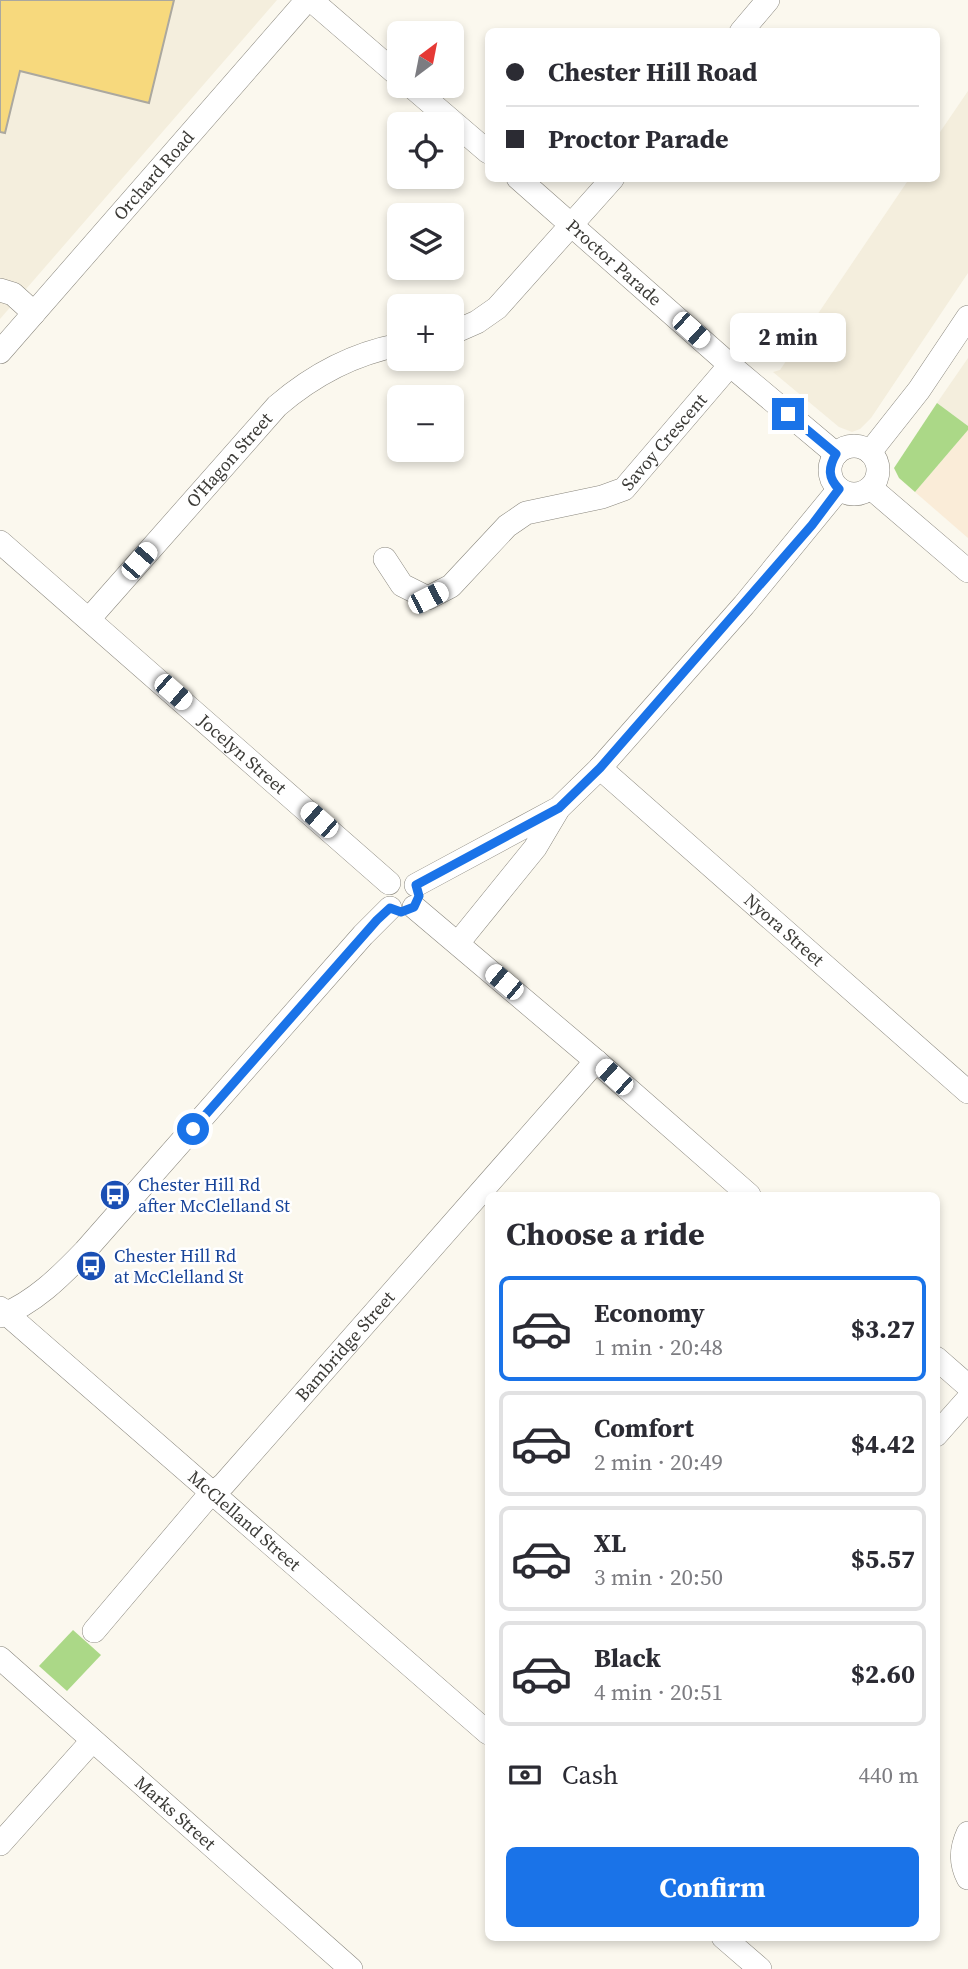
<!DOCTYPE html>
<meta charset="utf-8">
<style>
:root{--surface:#fff;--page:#f2f2f3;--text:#2b2b33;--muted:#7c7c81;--line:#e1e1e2;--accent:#1a73e8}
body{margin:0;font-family:"Source Serif 4",serif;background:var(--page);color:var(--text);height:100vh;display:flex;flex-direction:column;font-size:26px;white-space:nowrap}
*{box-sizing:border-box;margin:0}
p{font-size:23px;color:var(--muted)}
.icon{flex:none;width:38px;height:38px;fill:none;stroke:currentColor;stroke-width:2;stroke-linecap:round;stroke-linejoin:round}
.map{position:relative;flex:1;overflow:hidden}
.drawer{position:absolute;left:485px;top:1192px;width:455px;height:749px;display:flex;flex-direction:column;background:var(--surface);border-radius:10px;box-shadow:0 4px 10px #0003}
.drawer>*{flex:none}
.banner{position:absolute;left:485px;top:28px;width:455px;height:154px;border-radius:10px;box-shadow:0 4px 10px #0003;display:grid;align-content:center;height:154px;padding:0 21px;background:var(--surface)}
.needle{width:46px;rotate:32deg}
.buttons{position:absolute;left:387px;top:21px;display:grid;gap:14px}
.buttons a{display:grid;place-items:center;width:77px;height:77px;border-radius:10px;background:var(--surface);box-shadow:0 4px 10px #0003;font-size:35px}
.end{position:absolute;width:32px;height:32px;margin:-16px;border:9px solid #1a73e8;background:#fff;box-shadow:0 0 0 4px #fff}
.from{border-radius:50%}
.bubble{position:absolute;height:49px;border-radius:10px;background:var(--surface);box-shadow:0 4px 10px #0003;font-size:23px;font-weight:700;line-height:49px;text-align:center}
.car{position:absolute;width:21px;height:42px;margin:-21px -10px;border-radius:9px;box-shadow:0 0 5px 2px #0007;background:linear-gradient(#fff 24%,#345 0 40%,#fff 0 76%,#345 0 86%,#fff 0)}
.banner b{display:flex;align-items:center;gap:24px;height:66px;font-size:26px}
.banner b+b{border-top:2px solid var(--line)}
.banner i{width:18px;height:18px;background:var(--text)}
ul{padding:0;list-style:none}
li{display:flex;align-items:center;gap:21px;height:105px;margin:0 14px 10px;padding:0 7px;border:4px solid var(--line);border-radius:10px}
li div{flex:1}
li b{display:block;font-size:26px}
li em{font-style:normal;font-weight:700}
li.on{border-color:var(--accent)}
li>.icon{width:63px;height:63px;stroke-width:1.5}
h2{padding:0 21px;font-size:32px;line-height:84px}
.pay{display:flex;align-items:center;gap:18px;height:77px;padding:0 21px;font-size:26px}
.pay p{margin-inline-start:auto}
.primary-button{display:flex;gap:14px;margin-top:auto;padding:14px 21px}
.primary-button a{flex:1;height:80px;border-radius:10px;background:var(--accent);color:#fff;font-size:28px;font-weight:700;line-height:80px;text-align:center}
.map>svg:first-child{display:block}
.built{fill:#f4eedd}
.education{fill:#faecd8}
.green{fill:#abd887}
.building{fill:#f7d97d;stroke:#aba89f;stroke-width:2}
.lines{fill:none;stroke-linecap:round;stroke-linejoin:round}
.minor-casing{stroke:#8a877e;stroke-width:24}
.minor{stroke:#fff;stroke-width:23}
.route{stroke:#1a73e8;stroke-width:9}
.labels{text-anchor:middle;stroke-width:5;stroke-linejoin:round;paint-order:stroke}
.street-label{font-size:18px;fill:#3b3a36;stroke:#fff}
.transit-label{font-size:18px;fill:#164399;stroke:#fff;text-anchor:start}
</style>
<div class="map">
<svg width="968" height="1969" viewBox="0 0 968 1969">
<rect width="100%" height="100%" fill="#fbf8ee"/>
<g class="built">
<polygon points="0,0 277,0 0,319"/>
<polygon points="968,91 968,273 871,418 860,429 852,432 839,427 773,372 780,370 909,179 936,178 936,138"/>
<polygon points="968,358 968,426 937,403"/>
</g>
<polygon class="education" points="968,430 968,538 915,492"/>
<g class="green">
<polygon points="937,403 968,426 968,430 915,492 899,478 894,468"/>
<polygon points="73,1630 101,1655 67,1691 39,1666"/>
</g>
<polygon class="building" points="0,0 174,0 149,103 20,71 5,133 0,132"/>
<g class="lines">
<g class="minor-casing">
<g id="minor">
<polyline points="311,0 399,76"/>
<polyline points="741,32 768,0"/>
<polyline points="411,86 488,152"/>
<path id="s1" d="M518,178L730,365L836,454"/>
<polyline points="0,290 13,294 34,313"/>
<polyline points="452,333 477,322 497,308 613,178"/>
<path id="s2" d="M0,352L307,0"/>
<circle cx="854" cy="470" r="24"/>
<polyline points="870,452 919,390 968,317"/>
<polyline points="871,488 968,571"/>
<path id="s3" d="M0,542L389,883"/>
<path id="s4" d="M385,559L402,585L428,598L451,586L507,526L526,513L602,497L624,489L730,365"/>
<path id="s5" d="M89,619L277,406C313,375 352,354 399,345"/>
<path id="s6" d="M600,768L968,1092"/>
<polyline points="416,885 559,808 600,768 744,605 839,489"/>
<polyline points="414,907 596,1061 749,1195"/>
<polyline points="458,943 535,848 557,811"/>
<path id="s7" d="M0,1308L488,1733"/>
<path d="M0,1316C34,1303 60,1277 85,1251L363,935L390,908"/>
<polyline points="936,1358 968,1386"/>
<polyline points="936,1435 968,1399"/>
<path id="s8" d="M94,1631L205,1500L224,1484L596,1061"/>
<path id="s9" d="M0,1658L351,1969"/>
<path d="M968,1833C961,1848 960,1863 968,1878"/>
<polyline points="0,1844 92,1741"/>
<polyline points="723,1937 760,1969"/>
</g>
</g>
<use href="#minor" class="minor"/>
</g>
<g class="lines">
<path class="route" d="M193,1129L377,920L390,908L401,912L414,907L419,896L416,885L559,808L600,768L812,525L839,489C828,478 828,468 836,454L788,414"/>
</g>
<defs>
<g id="bus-disc" transform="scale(1.575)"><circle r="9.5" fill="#1a4fb4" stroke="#fff"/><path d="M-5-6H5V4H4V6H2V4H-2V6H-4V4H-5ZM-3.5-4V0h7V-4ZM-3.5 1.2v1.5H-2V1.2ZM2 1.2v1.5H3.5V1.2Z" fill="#fff"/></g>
</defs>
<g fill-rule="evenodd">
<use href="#bus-disc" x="115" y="1195"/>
<use href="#bus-disc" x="91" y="1266"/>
</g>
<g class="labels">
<g class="street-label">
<text dy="6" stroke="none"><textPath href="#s2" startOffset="234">Orchard Road</textPath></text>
<text dy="6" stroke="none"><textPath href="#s1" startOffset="128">Proctor Parade</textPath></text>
<text dy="6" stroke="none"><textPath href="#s4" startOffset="354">Savoy Crescent</textPath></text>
<text dy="6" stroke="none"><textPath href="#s5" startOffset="212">O'Hagon Street</textPath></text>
<text dy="6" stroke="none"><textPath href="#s3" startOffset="322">Jocelyn Street</textPath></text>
<text dy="6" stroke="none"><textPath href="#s6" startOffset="245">Nyora Street</textPath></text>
<text dy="6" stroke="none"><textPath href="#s8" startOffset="380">Bambridge Street</textPath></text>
<text dy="6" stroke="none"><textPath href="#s7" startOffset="324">McClelland Street</textPath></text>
<text dy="6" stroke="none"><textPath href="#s9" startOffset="234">Marks Street</textPath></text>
</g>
<g class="transit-label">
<text x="138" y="1191">Chester Hill Rd<tspan x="138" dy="21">after McClelland St</tspan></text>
<text x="114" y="1262">Chester Hill Rd<tspan x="114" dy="21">at McClelland St</tspan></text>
</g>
</g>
</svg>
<div class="buttons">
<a><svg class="needle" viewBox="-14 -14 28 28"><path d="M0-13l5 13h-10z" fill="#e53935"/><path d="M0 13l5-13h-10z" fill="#7c7c81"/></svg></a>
<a><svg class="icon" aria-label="locate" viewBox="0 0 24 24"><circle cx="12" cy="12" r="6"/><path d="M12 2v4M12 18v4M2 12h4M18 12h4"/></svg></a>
<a><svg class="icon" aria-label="layers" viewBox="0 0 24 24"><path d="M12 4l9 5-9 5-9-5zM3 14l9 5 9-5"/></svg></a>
<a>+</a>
<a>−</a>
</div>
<i class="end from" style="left:193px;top:1129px"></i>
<i class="end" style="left:788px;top:414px"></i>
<div class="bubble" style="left:730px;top:313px;width:116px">2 min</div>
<i class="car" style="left:691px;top:330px;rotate:132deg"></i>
<i class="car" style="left:139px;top:561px;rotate:41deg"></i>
<i class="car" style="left:428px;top:598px;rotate:63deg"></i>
<i class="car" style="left:173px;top:692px;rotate:131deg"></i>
<i class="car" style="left:319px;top:820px;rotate:311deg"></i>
<i class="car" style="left:504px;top:982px;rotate:310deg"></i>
<i class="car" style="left:614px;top:1077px;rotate:312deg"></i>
<div class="banner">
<b><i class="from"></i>Chester Hill Road</b>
<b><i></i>Proctor Parade</b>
</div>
<section class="drawer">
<h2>Choose a ride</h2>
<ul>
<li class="on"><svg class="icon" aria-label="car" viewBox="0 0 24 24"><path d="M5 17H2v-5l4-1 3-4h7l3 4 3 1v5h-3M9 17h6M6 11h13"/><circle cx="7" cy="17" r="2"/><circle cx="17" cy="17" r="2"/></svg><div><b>Economy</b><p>1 min · 20:48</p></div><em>$3.27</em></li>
<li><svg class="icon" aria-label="car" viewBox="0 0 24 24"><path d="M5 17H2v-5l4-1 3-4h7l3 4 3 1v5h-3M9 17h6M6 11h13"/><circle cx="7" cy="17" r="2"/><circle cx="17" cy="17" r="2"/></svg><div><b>Comfort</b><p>2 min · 20:49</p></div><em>$4.42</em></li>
<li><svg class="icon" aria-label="car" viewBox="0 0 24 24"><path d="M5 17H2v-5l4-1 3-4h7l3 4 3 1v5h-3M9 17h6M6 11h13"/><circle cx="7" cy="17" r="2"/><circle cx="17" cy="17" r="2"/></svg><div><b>XL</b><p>3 min · 20:50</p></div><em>$5.57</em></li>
<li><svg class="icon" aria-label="car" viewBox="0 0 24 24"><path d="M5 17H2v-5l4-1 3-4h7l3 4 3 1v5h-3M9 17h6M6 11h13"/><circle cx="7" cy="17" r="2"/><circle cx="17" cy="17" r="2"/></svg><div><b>Black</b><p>4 min · 20:51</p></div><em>$2.60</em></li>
</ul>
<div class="pay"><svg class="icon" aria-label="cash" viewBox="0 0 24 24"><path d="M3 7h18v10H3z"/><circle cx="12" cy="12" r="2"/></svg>Cash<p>440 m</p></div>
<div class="primary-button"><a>Confirm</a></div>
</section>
</div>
